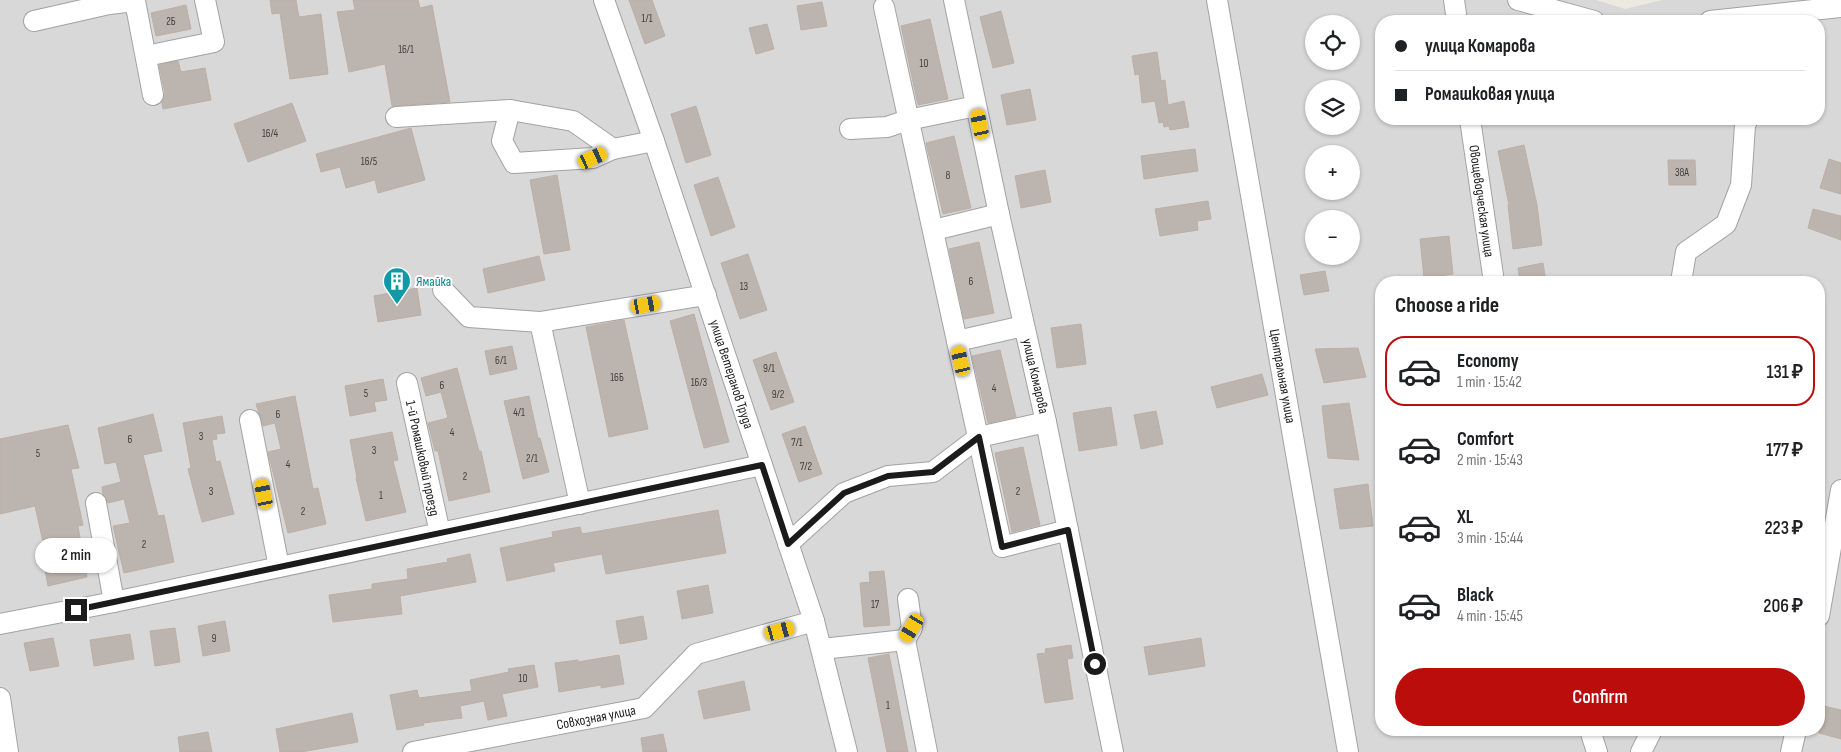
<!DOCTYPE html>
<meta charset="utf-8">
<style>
:root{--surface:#fff;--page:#f2f2f2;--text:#202124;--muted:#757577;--line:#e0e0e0;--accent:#ba0d0c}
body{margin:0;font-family:"Sofia Sans Condensed",sans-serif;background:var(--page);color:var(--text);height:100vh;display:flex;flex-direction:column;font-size:19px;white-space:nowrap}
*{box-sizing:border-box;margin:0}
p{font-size:16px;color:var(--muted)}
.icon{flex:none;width:28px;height:28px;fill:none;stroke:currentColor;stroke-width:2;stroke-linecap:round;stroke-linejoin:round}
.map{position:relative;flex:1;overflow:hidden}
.sheet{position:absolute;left:1375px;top:276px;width:450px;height:460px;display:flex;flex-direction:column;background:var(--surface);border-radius:20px;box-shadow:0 1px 4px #0004}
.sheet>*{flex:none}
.hud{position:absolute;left:1375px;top:15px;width:450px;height:110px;border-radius:20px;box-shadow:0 1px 4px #0004;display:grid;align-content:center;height:110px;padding:0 20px;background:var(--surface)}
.controls{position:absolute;left:1305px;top:15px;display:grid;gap:10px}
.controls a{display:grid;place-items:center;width:55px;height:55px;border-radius:50%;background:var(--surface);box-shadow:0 1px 4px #0004;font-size:25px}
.end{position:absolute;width:22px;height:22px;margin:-11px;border:6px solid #1b1b1b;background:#fff;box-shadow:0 0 0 2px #fff}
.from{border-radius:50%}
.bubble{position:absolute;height:35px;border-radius:18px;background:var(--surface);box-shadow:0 1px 4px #0004;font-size:16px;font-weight:600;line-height:35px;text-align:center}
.car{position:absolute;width:15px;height:30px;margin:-15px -8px;border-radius:6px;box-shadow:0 0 4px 1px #0007;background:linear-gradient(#f5c518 24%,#345 0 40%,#f5c518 0 76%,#345 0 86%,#f5c518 0)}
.hud b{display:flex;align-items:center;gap:18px;height:48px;font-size:19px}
.hud b+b{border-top:1px solid var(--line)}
.hud i{width:12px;height:12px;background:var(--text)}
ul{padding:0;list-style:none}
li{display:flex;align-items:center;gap:15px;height:70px;margin:0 10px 8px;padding:0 10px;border:2px solid transparent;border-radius:20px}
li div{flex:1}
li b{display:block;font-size:19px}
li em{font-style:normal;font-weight:600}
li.active{border-color:var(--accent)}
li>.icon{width:45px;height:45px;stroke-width:1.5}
h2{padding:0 20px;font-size:22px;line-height:60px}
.primary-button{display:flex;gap:10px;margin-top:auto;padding:10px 20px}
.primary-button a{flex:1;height:58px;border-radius:30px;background:var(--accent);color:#fff;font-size:20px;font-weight:600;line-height:58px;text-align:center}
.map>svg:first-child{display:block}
.residential{fill:#d9d8d8;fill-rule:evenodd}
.building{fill:#bcb4ae;stroke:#bdafa5}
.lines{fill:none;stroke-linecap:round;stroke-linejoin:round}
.minor-casing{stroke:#a2a2a2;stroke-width:22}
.minor{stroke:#fff;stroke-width:20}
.route{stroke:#1b1b1b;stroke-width:6}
.labels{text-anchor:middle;stroke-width:4;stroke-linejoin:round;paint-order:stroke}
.number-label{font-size:11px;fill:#434140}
.street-label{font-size:14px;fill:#1b1b1b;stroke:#fff}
.culture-label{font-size:14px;fill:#0d838f;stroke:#fff;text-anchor:start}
</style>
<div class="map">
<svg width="1841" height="752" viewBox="0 0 1841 752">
<rect width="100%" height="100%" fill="#ece9e1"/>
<path class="residential" d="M0,0H1596L1625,9L1662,0H1841V752H0ZM1381,21H1819V119H1381ZM1314,24H1351V61H1314ZM1314,89H1351V126H1314ZM1314,154H1351V191H1314ZM1314,219H1351V256H1314ZM1381,282H1819V730H1381Z"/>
<g class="building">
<polygon points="270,0 296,0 299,17 321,14 328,74 290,79 280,13 272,14"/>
<polygon points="353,0 418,0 420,8 432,5 450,102 392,106 385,64 349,72 337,12 355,10"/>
<polygon points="629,0 652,0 665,36 645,44"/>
<polygon points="822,2 827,26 801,30 797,6"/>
<polygon points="186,5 191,29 156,36 151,13"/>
<polygon points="1001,11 1014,63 993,68 980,17"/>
<polygon points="930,19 948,99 918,105 901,26"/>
<polygon points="767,24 774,49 756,54 749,28"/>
<polygon points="1157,52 1161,81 1165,80 1168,105 1184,101 1189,127 1170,130 1169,126 1164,127 1163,122 1159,123 1155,101 1142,103 1139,74 1135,75 1132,56"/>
<polygon points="178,61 181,72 205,68 211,100 163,109 162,103 165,93 159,65"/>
<polygon points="1030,89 1036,120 1007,125 1001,95"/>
<polygon points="292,103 306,141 248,162 234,124"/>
<polygon points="696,106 711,155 686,163 671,114"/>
<polygon points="411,128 425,180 378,193 375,180 346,188 340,167 321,172 316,154"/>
<polygon points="954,136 971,208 943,214 926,143"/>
<polygon points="1524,145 1537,205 1542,245 1513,249 1508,205 1509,205 1498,151"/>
<polygon points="1195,149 1198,171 1144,179 1141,156"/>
<polygon points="1829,159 1841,163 1841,194 1820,188"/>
<polygon points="1668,160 1695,160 1696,185 1669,185"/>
<polygon points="1045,170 1051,202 1021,208 1015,176"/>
<polygon points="557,175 570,250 544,254 530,180"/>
<polygon points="718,177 735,227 711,236 694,185"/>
<polygon points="1208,201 1211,219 1197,221 1198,230 1160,236 1155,209"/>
<polygon points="1813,209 1841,216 1841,240 1808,228"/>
<polygon points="1449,236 1453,274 1424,278 1420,239"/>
<polygon points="979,242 994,313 964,319 949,249"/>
<polygon points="748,254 767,310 740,319 721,263"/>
<polygon points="539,256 545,280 488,293 483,269"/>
<polygon points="1543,263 1546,282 1520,282 1518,268"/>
<polygon points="1325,271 1329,291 1304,295 1300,275"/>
<polygon points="417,288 421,315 378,322 374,296"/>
<polygon points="694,314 729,442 704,448 670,321"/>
<polygon points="624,320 648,429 609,437 586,327"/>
<polygon points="1081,324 1086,364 1057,368 1051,328"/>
<polygon points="512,346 517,369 490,375 485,351"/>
<polygon points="1358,348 1366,377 1324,383 1315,349"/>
<polygon points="1000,350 1016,417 988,423 972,356"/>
<polygon points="776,352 794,402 771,410 753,360"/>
<polygon points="457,368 479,451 481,451 490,492 449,501 438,451 435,451 428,423 448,418 441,392 426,396 421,378"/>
<polygon points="1262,374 1268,395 1217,408 1211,387"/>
<polygon points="383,379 387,400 374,402 376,411 350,416 345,386"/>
<polygon points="295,396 313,489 318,488 326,524 288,533 268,452 281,449 275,423 263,426 256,404"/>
<polygon points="529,396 538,438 540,438 549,472 523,479 504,401"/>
<polygon points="1349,403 1359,460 1328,458 1322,406"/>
<polygon points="1111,407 1117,445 1079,451 1073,413"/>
<polygon points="1156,411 1163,444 1141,449 1134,415"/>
<polygon points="153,414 162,451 143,455 158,516 164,515 174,562 124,573 113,526 130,523 124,499 108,503 103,494 102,487 121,482 116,462 105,464 98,428"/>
<polygon points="222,416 225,433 216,434 217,439 212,440 216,462 220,461 234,514 202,522 188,469 191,468 183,423"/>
<polygon points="68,425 79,468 71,469 83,525 78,526 87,577 48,586 40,543 43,542 35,506 0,514 0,439"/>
<polygon points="805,426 822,474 799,482 782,434"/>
<polygon points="392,432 398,460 393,461 406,512 366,521 356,478 357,478 350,440"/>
<polygon points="1023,447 1040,525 1012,532 995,453"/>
<polygon points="1368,484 1373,526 1340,529 1334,489"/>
<polygon points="718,510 726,553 606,574 602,554 553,563 555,571 507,581 500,548 553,537 552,532 580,527 582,534"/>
<polygon points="470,554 476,582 400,596 402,614 333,622 329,595 372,589 372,584 408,579 407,569 448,562 447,559"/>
<polygon points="884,571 890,625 864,627 860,583 870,582 869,572"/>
<polygon points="708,585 713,613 682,619 677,591"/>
<polygon points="643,616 647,639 620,644 616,621"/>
<polygon points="225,621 230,651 203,656 198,626"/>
<polygon points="175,628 180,662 155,666 150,631"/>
<polygon points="130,634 134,659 94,666 90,640"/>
<polygon points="53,638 59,666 30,671 24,643"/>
<polygon points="1201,638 1205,666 1149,675 1144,647"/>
<polygon points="1071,645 1073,658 1067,659 1073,699 1045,703 1037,654 1046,653 1045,649"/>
<polygon points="889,654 908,752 887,752 868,658"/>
<polygon points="619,655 624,684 601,688 601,685 559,692 555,663 578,660 578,662"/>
<polygon points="534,665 538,687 502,694 507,716 488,720 484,701 460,706 462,718 423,723 424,725 397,730 390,695 417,690 419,698 472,691 470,680 509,672 508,669"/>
<polygon points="744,681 750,710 704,719 698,691"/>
<polygon points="1819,705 1841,710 1841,739 1819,733"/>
<polygon points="352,713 358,742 301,752 280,752 276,729"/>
<polygon points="208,732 212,752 180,752 178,737"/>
<polygon points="663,734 667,752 643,752 641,738"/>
</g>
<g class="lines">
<g class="minor-casing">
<g id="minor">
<polyline points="604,0 654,141 814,621 847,752"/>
<polyline points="954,0 999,214 1046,422 1113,752"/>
<polyline points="1217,0 1348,752"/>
<polyline points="1454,0 1457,21"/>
<polyline points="1518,0 1594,21"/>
<polyline points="109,4 135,1 153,95"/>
<polyline points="884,7 1002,547 1068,530"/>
<polyline points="34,21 109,4 108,0"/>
<polyline points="1710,21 1841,7"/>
<polyline points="146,56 214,42 205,0"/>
<polyline points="510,110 502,141 514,163 593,158 613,149"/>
<polyline points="396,117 510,110 573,121 613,149 654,141"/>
<polyline points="1470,119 1494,282"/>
<polyline points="850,129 887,127 908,120 976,106"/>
<polyline points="934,230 999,214"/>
<polyline points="1681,282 1686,252 1726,224 1741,185 1745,125 1748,119"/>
<polyline points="443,290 469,317 540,322 706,295"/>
<polyline points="540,322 580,504"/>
<polyline points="957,341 1024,326"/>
<polyline points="407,383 440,533"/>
<polyline points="250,420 279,567"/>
<polyline points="96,503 114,602"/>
<polyline points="788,544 844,493 888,476 933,472 979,437 1046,422"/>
<polyline points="1819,616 1841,490"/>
<polyline points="0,624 114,602 762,465"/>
<polyline points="905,640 912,628 908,599"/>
<polyline points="822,649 905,640 927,752"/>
<polyline points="0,698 8,752"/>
<polyline points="1590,730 1597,752"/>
<polyline points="413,752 644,708 696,654 814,621"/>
<polyline points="1641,752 1652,730"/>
<polyline points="1791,752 1796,730"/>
</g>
</g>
<use href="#minor" class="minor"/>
</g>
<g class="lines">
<polyline class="route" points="76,610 762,465 788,544 844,493 888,476 933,472 979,437 1002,547 1068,530 1095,664"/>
</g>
<defs>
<g id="building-pin" transform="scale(1.4375)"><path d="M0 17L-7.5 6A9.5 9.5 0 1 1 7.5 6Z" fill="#0f9aa8" stroke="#fff"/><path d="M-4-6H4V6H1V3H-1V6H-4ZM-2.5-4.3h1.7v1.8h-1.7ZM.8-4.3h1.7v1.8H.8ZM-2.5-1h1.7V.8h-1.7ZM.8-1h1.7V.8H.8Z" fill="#fff"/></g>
</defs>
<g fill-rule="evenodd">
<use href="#building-pin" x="397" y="281"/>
</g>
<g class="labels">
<g class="number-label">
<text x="647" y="22">1/1</text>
<text x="171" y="25">2Б</text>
<text x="406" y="53">16/1</text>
<text x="924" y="67">10</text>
<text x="270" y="137">16/4</text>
<text x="369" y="165">16/5</text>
<text x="1682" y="176">38А</text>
<text x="948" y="179">8</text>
<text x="971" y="285">6</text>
<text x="744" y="290">13</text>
<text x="501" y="364">6/1</text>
<text x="769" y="372">9/1</text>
<text x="617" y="381">16Б</text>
<text x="699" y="386">16/3</text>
<text x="442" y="389">6</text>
<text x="994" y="392">4</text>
<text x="366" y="397">5</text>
<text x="778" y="398">9/2</text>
<text x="519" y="416">4/1</text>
<text x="278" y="418">6</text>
<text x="452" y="436">4</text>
<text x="201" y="440">3</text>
<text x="130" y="443">6</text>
<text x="797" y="446">7/1</text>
<text x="374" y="454">3</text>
<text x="38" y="457">5</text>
<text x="532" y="462">2/1</text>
<text x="288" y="468">4</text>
<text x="806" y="470">7/2</text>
<text x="465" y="480">2</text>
<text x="211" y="495">3</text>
<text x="1018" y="495">2</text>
<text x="381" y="499">1</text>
<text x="303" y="515">2</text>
<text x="144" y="548">2</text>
<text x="875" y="608">17</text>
<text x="214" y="642">9</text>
<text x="523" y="682">10</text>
<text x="888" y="709">1</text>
</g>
<g class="street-label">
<text transform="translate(1482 201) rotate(82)" y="5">Овощеводческая улица</text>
<text transform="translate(732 374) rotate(72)" y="5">улица Ветеранов Труда</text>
<text transform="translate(1036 376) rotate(77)" y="5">улица Комарова</text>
<text transform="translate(1283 376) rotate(80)" y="5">Центральная улица</text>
<text transform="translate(423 458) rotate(78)" y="5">1-й Ромашковый проезд</text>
<text transform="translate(596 717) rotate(-11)" y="5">Совхозная улица</text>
</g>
<g class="culture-label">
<text x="416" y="286">Ямайка</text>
</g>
</g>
</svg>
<div class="controls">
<a><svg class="icon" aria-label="locate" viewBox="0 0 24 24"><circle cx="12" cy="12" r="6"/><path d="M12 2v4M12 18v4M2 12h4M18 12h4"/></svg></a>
<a><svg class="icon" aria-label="layers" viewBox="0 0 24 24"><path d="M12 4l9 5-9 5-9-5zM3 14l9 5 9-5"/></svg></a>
<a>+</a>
<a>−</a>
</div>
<i class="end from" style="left:1095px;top:664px"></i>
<i class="end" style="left:76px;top:610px"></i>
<div class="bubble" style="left:35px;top:538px;width:82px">2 min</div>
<i class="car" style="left:980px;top:124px;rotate:348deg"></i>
<i class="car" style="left:593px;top:158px;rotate:65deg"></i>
<i class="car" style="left:646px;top:305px;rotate:80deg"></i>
<i class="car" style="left:961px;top:361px;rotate:347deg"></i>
<i class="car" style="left:264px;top:494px;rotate:349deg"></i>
<i class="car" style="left:912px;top:628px;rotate:211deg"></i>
<i class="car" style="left:780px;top:631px;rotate:75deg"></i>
<div class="hud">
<b><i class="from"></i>улица Комарова</b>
<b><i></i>Ромашковая улица</b>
</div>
<section class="sheet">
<h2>Choose a ride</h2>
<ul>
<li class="active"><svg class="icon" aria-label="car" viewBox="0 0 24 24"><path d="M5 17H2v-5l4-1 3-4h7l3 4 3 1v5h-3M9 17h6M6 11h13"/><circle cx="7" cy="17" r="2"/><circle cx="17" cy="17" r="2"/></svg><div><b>Economy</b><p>1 min · 15:42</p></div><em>131 ₽</em></li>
<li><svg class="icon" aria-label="car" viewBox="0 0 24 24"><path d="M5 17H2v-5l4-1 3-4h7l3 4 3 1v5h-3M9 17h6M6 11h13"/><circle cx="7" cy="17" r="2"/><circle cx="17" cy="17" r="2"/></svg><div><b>Comfort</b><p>2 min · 15:43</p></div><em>177 ₽</em></li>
<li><svg class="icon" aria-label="car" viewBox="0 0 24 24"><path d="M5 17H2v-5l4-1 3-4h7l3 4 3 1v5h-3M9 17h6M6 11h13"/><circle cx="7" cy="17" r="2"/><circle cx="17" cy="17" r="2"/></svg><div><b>XL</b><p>3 min · 15:44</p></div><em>223 ₽</em></li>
<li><svg class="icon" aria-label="car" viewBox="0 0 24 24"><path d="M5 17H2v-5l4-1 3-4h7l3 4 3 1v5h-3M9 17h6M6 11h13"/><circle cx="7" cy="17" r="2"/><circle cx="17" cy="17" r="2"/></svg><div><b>Black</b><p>4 min · 15:45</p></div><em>206 ₽</em></li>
</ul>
<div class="primary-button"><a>Confirm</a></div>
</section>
</div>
